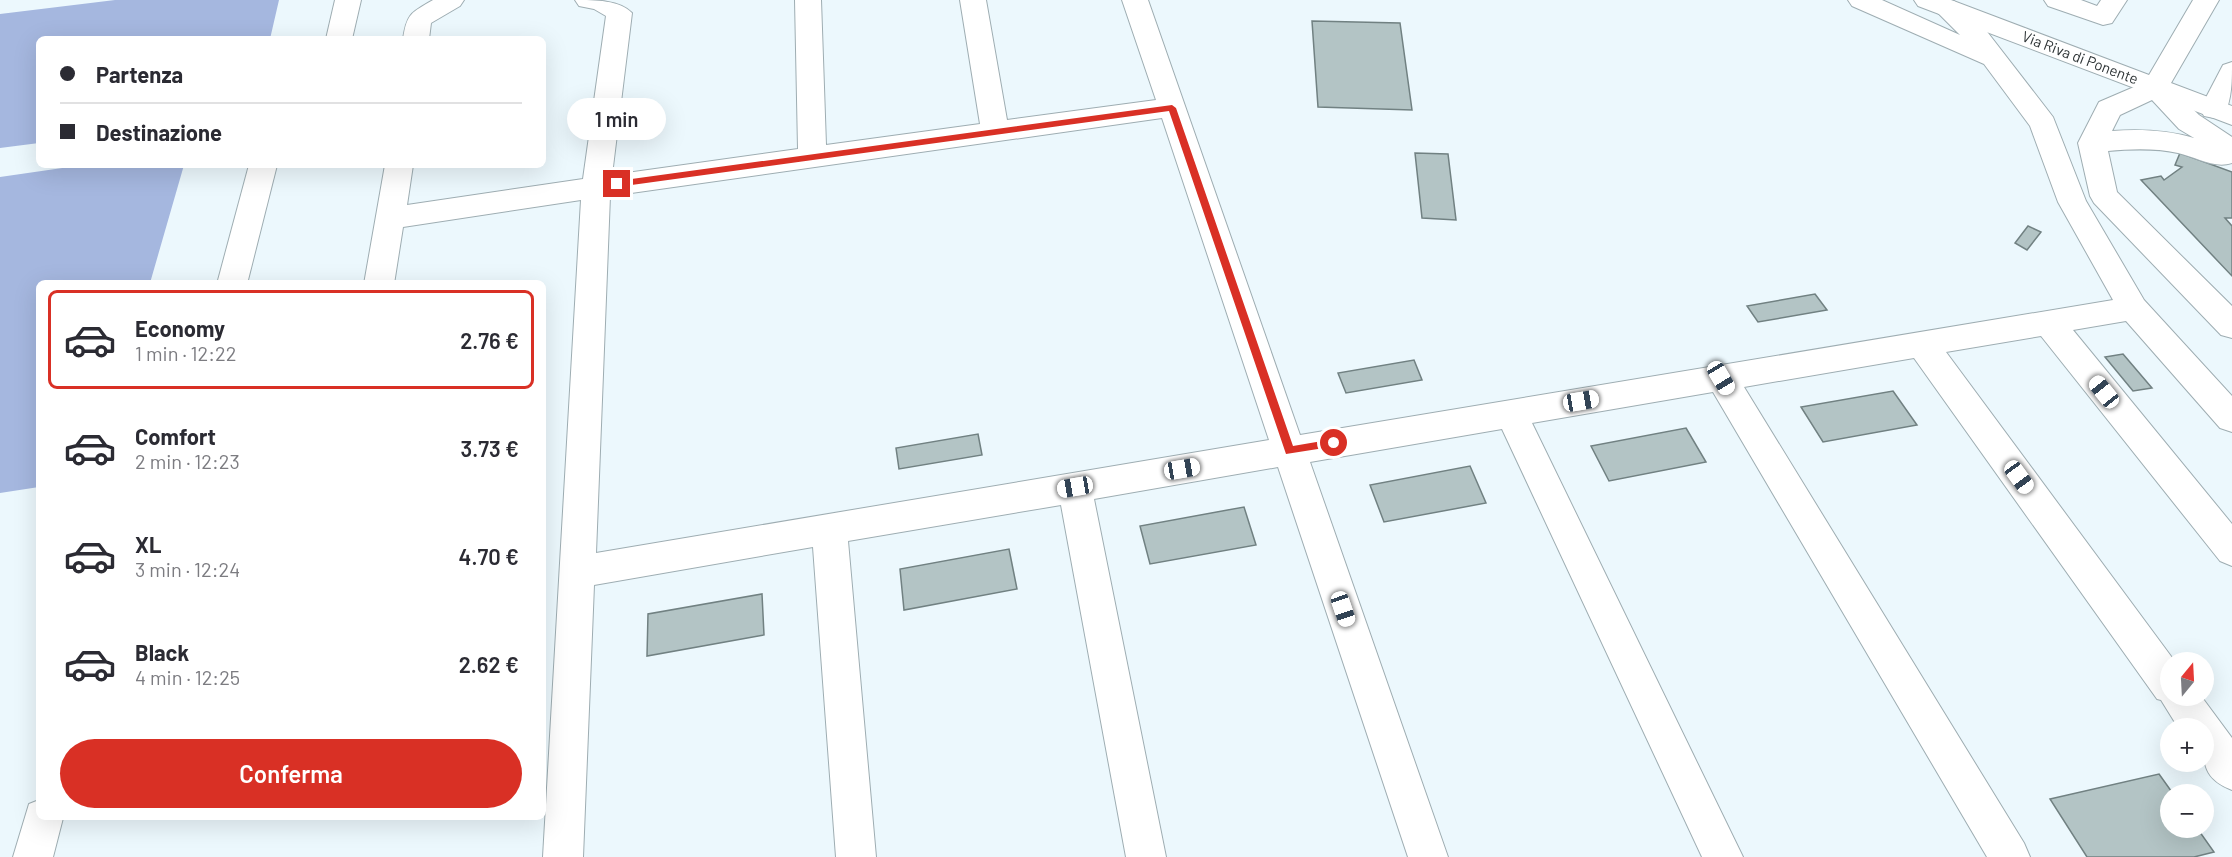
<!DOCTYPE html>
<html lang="it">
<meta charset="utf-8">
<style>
:root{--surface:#fff;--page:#f7f7f7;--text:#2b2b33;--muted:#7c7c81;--line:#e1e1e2;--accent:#d93025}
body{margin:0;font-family:Barlow,sans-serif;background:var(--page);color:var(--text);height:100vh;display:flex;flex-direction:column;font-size:22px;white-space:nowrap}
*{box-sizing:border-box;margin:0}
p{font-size:20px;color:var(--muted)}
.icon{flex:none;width:33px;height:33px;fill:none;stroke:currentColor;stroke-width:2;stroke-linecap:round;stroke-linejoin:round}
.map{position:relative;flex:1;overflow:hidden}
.side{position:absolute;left:36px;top:280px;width:510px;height:540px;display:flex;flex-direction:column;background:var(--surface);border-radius:9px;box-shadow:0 6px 24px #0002}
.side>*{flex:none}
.hud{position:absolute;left:36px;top:36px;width:510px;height:132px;border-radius:9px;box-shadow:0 6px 24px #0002;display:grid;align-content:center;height:132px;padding:0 24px;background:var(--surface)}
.needle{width:39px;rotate:18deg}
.controls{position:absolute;left:2160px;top:652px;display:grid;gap:12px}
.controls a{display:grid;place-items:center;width:54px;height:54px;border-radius:50%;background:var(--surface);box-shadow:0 6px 24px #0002;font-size:30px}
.end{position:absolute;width:27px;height:27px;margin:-14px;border:8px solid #d93025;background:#fff;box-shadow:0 0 0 3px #fff}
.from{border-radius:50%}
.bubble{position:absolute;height:42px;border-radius:21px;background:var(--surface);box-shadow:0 6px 24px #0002;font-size:20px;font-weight:600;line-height:42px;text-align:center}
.car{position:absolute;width:18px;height:36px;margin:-18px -9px;border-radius:8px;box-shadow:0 0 4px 2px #0007;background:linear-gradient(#fff 24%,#345 0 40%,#fff 0 76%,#345 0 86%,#fff 0)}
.hud b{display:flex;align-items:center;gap:21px;height:57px;font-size:22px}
.hud b+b{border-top:2px solid var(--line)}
.hud i{width:15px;height:15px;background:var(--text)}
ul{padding:10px 0 0;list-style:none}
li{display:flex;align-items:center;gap:18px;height:99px;margin:0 12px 9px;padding:0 12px;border:3px solid transparent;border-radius:9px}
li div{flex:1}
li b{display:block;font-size:22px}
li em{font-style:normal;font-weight:600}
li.active{border-color:var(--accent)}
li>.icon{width:54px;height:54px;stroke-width:1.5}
.primary-button{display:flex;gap:12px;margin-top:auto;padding:12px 24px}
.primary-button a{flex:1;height:69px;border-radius:36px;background:var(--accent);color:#fff;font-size:24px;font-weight:600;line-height:69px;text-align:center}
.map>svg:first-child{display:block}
.water{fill:#a5b7df}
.building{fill:#b3c4c5;stroke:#718182;stroke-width:1.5}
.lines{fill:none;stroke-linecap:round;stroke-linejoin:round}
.minor-casing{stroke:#9eadb2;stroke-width:2}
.major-casing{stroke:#9eadb2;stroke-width:2}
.minor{fill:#fff;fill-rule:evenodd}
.major{fill:#fff;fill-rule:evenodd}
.route{fill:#d93025}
.labels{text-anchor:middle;stroke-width:4.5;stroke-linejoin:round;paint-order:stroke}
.far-street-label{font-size:15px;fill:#2d3335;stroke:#fff}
</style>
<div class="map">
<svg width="2232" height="857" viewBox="0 0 2232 857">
<rect width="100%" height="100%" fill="#ecf8fd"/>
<g class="water">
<polygon points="115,0 279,0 270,39 39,39 39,143 0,148 0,14"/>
<polygon points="83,165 184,165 150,283 39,284 39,487 0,493 0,177"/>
</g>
<g class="building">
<polygon points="1312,21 1400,23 1412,110 1318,107"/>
<polygon points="1415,153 1448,154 1456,220 1422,218"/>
<polygon points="2180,153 2232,172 2232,218 2225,218 2232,226 2232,276 2141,180 2161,176 2164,180 2182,167 2175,165"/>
<polygon points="2028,226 2041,232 2027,250 2015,243"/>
<polygon points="1815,294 1827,310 1758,322 1747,306"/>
<polygon points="2123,354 2152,388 2133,391 2105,357"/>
<polygon points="1414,360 1422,380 1346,393 1338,373"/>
<polygon points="1893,391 1917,425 1823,442 1801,407"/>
<polygon points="1686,428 1706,462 1609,481 1591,446"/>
<polygon points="978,434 982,455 899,469 896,448"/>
<polygon points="1470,466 1486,503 1384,522 1370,485"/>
<polygon points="1244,507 1256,545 1150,564 1140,526"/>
<polygon points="1009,549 1017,589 904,610 900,569"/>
<polygon points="762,594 764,635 647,656 648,614"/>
<polygon points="2159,774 2174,795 2170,795 2170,828 2197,828 2214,852 2194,857 2087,857 2050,799"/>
</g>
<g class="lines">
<g class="minor-casing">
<g id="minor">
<polygon points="335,0 361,0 352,39 326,39"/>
<path d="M433,0H464L460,6L431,23L429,39H403C407,13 411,13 433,0Z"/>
<path d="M575,0C595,0 620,0 632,13L612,175L798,149L795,0H821L826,145L980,124L960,0H986L1007,120L1156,100L1122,0H1148L1300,435L2113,300L2058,202L2030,126L1984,64L1852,6L1848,0H1882L1960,35L1932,7L1936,1H1954L1985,29L2053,117L2086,201L2144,300L2232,396V432L2220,428L2126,321L2073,330L2232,524V566L2220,561L2041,336L1946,352L2176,663H2170V696H2201L2232,738V790C2199,777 2204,759 2204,729H2179L2161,700L2157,699L1914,358L1744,387L2024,843L2030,857H1987L1713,392L1532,423L1743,857H1702L1502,429L1310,462L1448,857H1408L1278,467L1094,499L1166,857H1126L1061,505L848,541L876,857H836L813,547L594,585L583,857H543L581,200L403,227L394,284H364L385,165H413L407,205L583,179L606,16L594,9L579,6ZM1162,118L1269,440L596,553L610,196Z"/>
<polygon points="2044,0 2081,0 2097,6 2101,0 2127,0 2112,23 2103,25 2048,6"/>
<path d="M2232,62C2232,82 2232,98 2224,116L2214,118L2204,116L2200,109L2223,65Z"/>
<path d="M2155,78L2164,81L2199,115L2232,137V163C2214,169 2196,157 2178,153C2155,148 2131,149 2108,151L2117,192L2232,306V338L2221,335L2094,203L2090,196L2078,143L2099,102ZM2152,100L2179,129L2194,138C2167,130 2139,129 2112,131L2120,115Z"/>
<polygon points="249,165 277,165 247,284 217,284"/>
<polygon points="39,800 39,818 63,818 53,857 13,857 29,804"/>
</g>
</g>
<g class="major-casing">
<polygon id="major" points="1914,0 1951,0 2149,75 2193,0 2219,0 2171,83 2232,106 2232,125 1918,6"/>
</g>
<use href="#minor" class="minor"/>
<use href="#major" class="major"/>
</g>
<polygon class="route" points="1172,105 1176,108 1293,446 1334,439 1337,440 1337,446 1286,454 1169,111 617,187 613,184 617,181"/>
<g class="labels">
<g class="far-street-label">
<text transform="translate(2080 58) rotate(21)" y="5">Via Riva di Ponente</text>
</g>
</g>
</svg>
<div class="controls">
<a><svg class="needle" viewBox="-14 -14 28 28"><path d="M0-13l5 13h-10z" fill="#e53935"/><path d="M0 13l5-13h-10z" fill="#7c7c81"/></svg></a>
<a>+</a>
<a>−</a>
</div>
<i class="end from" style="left:1334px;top:443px"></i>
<i class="end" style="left:617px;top:184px"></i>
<div class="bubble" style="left:567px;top:98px;width:99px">1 min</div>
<i class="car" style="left:1721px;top:378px;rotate:149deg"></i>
<i class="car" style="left:2104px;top:392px;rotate:321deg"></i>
<i class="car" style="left:1581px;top:401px;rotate:80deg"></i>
<i class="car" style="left:1182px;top:469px;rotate:80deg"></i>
<i class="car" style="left:2019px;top:477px;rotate:144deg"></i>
<i class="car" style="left:1075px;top:487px;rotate:260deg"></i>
<i class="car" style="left:1343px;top:609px;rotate:161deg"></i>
<div class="hud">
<b><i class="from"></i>Partenza</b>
<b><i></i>Destinazione</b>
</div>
<section class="side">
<ul>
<li class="active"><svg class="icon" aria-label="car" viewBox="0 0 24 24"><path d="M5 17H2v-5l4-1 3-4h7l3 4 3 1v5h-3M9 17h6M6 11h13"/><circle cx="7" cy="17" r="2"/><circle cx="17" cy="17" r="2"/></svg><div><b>Economy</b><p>1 min · 12:22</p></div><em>2.76 €</em></li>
<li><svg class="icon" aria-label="car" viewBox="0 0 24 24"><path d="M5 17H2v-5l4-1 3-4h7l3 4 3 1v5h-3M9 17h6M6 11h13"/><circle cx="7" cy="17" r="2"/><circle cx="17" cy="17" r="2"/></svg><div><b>Comfort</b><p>2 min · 12:23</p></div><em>3.73 €</em></li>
<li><svg class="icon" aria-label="car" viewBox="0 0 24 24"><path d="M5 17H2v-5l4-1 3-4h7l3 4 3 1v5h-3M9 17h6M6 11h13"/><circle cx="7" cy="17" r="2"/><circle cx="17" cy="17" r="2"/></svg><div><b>XL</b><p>3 min · 12:24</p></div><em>4.70 €</em></li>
<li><svg class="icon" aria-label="car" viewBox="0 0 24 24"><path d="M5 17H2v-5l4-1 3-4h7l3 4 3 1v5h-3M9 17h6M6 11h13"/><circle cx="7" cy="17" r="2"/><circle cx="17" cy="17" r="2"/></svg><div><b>Black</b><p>4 min · 12:25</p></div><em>2.62 €</em></li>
</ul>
<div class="primary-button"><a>Conferma</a></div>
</section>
</div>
